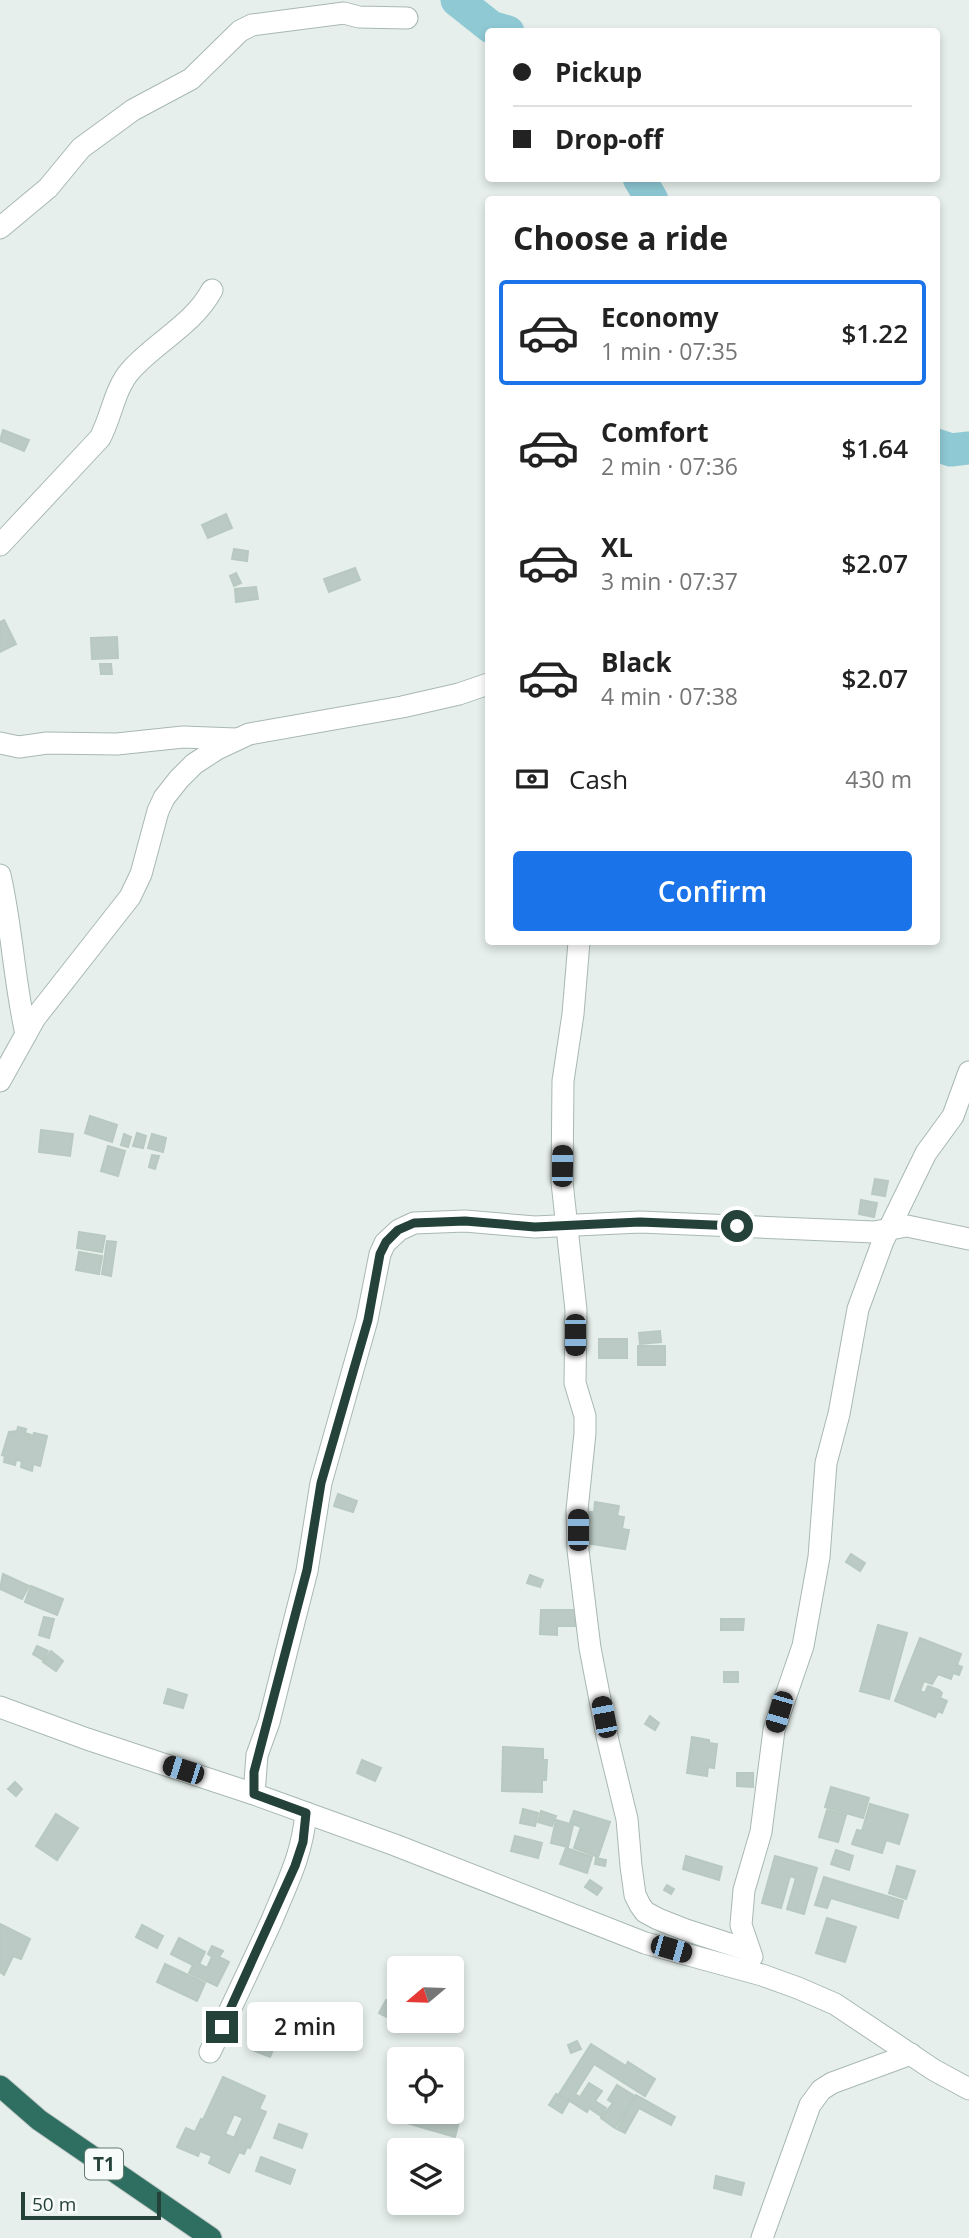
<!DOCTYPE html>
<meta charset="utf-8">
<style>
:root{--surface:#fff;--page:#f6f6f6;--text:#222;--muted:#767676;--line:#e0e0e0;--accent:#1a73e8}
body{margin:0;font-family:"Open Sans",sans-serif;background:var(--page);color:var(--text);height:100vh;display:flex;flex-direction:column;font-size:26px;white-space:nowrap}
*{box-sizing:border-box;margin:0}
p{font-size:23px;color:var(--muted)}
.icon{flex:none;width:38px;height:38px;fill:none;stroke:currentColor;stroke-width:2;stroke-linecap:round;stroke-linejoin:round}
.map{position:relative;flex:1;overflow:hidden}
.details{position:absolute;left:485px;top:196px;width:455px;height:749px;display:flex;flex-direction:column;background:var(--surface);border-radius:7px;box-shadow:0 4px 10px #0003}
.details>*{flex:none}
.banner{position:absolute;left:485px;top:28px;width:455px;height:154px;border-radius:7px;box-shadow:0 4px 10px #0003;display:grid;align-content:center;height:154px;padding:0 28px;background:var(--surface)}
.needle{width:46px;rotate:251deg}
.controls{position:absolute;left:387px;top:1956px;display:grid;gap:14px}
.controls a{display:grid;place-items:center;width:77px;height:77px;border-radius:7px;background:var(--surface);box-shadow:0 4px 10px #0003;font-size:35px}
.scale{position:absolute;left:21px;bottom:18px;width:140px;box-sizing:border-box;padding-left:7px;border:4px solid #24423a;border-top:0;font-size:19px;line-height:24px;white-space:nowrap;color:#24423a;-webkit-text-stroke:5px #f7fbf9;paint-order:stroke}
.end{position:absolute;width:32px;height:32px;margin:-16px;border:9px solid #24423a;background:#fff;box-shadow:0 0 0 4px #fff}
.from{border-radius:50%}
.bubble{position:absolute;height:49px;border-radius:7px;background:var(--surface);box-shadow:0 4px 10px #0003;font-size:23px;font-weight:600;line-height:49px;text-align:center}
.car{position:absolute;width:21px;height:42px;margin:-21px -10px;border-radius:9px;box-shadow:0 0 5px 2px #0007;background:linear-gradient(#222 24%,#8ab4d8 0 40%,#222 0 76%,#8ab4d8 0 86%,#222 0)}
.banner b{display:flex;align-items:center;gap:24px;height:66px;font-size:26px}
.banner b+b{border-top:2px solid var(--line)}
.banner i{width:18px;height:18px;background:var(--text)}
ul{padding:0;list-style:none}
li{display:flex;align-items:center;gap:21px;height:105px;margin:0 14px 10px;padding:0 14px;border:4px solid transparent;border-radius:7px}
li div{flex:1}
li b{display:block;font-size:26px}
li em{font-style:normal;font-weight:600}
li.selected{border-color:var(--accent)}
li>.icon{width:63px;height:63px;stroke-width:1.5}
h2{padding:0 28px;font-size:32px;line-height:84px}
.pay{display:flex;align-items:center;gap:18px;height:77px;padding:0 28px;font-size:26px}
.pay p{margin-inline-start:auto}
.primary-button{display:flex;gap:14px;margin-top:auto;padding:14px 28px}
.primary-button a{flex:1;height:80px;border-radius:7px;background:var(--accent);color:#fff;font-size:28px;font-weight:600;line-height:80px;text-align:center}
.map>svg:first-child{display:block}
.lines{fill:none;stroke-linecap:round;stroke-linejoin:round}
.river{stroke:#8ec9d4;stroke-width:33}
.building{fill:#bbcac4;stroke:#b8c9c2;stroke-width:2;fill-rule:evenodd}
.street-casing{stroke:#a8b8b2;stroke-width:23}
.highway-casing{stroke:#c2cac8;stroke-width:23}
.street{stroke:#fff;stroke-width:21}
.highway{stroke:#2f6f62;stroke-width:21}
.route{stroke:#24423a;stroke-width:9}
.labels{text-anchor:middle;stroke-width:7;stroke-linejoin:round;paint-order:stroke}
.shield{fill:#f7fbf9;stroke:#637a73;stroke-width:2}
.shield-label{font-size:19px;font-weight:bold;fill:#24423a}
</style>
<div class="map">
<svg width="969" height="2238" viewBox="0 0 969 2238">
<rect width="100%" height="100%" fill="#e6efeb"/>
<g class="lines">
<g class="river">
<polyline points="457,0 491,27 508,32"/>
<polyline points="639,178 652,200"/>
<polyline points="936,445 951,450 969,448"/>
</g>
</g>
<g class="building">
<polygon points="3,430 29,440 24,451 0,441"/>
<polygon points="226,514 232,528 208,538 202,525"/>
<polygon points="234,549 248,551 247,561 232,559"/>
<polygon points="355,568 360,580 329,592 324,579"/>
<polygon points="236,573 241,583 234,586 230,576"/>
<polygon points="256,587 258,599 236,602 235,589"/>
<polygon points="4,620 16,644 0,652 0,622"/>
<polygon points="117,637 118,658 92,659 91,638"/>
<polygon points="100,664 111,664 112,674 101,674"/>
<polygon points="90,1116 117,1125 112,1142 85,1133"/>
<polygon points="41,1130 73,1134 70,1156 39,1152"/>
<polygon points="137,1133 146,1136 143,1148 133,1146"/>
<polygon points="124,1134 131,1137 128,1147 121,1145"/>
<polygon points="152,1134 166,1138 163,1152 148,1148"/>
<polygon points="108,1146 125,1151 118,1176 101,1171"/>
<polygon points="152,1155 159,1156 155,1169 149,1167"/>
<polygon points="875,1179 888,1181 885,1196 872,1194"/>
<polygon points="861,1200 877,1203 874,1217 859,1214"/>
<polygon points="79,1232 105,1236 102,1252 77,1248"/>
<polygon points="107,1241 116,1242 111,1276 102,1274"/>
<polygon points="79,1252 102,1256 99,1274 76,1270"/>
<polygon points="660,1331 661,1342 640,1344 639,1333"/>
<rect x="599" y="1339" width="28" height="19"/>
<rect x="638" y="1346" width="27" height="19"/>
<polygon points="18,1427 26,1429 25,1433 31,1435 30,1438 32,1439 34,1433 47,1436 40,1466 33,1464 32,1471 21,1467 22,1461 16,1460 15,1465 4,1462 5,1456 2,1455 9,1432 17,1431"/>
<polygon points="338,1494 357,1501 353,1512 334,1506"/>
<polygon points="595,1502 619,1506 617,1516 624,1517 622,1529 629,1530 625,1549 585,1543 590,1512 594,1512"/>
<polygon points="851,1554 865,1563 860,1571 846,1562"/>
<polygon points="3,1574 29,1586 22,1599 0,1589"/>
<polygon points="530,1575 543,1580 540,1587 527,1583"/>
<polygon points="31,1586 63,1599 57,1615 25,1602"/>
<polygon points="541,1610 575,1610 575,1626 557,1626 557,1635 540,1634"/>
<polygon points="44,1617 54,1619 49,1638 39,1635"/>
<polygon points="721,1619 744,1619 743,1630 721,1630"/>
<polygon points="878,1625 907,1633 889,1699 860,1691"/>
<polygon points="920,1638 961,1654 957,1665 962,1667 959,1675 953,1673 951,1679 938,1674 932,1684 924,1681 920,1691 925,1693 928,1686 939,1690 942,1693 940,1698 947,1701 942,1713 938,1711 935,1717 895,1701"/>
<polygon points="37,1646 48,1651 43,1660 33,1654"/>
<polygon points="51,1651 63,1661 56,1671 43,1662"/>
<rect x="724" y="1672" width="14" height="10"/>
<polygon points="168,1689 187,1695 183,1708 164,1703"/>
<polygon points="650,1716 659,1723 655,1730 645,1724"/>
<polygon points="692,1737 709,1740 709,1743 717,1744 714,1768 708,1767 707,1776 687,1773"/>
<polygon points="503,1747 543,1749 543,1760 547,1760 546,1780 542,1780 542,1792 502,1791"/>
<polygon points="362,1760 381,1768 375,1781 357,1773"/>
<polygon points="737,1773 753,1773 753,1787 737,1786"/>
<polygon points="15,1782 22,1789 16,1796 8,1789"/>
<polygon points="831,1787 869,1798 863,1818 825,1807"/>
<polygon points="870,1804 908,1815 899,1844 886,1840 882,1853 852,1844 857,1830 862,1831"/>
<polygon points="523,1809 538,1813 535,1826 520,1823"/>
<polygon points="827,1810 846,1815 838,1842 819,1837"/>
<polygon points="541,1811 556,1816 552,1826 538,1822"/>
<polygon points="574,1811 610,1822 598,1857 574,1848 581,1827 570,1823"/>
<polygon points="56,1814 78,1828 57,1860 36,1846"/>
<polygon points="556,1820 573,1825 568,1847 551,1843"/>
<polygon points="515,1836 542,1843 538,1858 511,1851"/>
<polygon points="566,1848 592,1857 587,1873 560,1864"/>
<polygon points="836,1850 853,1856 849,1870 831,1864"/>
<polygon points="686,1856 722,1867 719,1880 683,1869"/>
<polygon points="775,1856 817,1868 804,1914 787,1909 796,1878 790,1876 781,1908 762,1903"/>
<polygon points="596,1858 606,1860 605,1866 595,1864"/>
<polygon points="897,1866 915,1871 906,1899 889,1893"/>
<polygon points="824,1877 903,1901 898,1918 831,1898 827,1908 815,1905"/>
<polygon points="590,1880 602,1888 597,1895 585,1887"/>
<polygon points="667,1885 674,1889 671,1894 664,1890"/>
<polygon points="827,1918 856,1927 845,1962 816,1953"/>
<polygon points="0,1924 30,1939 21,1959 13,1956 4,1975 0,1972"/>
<polygon points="142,1925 163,1936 157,1948 136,1937"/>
<polygon points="179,1938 205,1952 199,1964 207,1968 212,1957 208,1954 212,1946 223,1951 219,1957 229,1962 217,1986 189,1973 193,1965 171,1954"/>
<polygon points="165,1964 205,1983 197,2001 157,1982"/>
<polygon points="386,2000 399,2007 399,2021 405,2021 403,2025 379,2013"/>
<polygon points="577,2041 581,2049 571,2053 568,2045"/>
<polygon points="255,2043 273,2050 270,2057 252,2050"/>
<polygon points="591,2044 626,2066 628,2062 655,2079 645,2096 594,2064 575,2094 580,2097 589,2083 602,2091 595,2101 606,2108 601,2116 589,2108 587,2112 559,2094"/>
<path d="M223,2077L265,2096L259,2109L266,2112L250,2148L247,2147L244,2154L239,2152L229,2173L209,2163L212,2156L200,2151L198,2156L177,2147L186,2128L195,2132L201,2119L203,2120ZM234,2114L243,2118L235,2136L238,2137L237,2139L225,2134Z"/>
<polygon points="617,2085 635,2096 615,2128 601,2118 613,2103 608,2100"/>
<polygon points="556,2094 569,2101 562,2113 549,2105"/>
<polygon points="636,2095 675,2117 671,2125 639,2108 625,2133 617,2129"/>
<polygon points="400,2112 408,2112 406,2120 398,2118"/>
<polygon points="411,2112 441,2112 460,2118 455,2137 407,2123"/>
<polygon points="279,2124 307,2134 302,2148 274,2138"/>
<polygon points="261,2157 295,2170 290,2184 256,2171"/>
<polygon points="716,2176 744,2183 741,2195 714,2188"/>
</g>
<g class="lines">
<g class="street-casing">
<g id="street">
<polyline points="0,228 48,188 81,148 133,110 191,79 240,31 252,25 344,13 359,17 407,18"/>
<path d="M0,545L100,438C112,416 114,389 131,370C157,341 193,325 212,290"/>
<polyline points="0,743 19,747 47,743 117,744 183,737 236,739"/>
<path d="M0,875C12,927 14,981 26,1034"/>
<polyline points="579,942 573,1014 563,1081 562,1182 576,1310 575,1383 585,1416 585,1433 577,1510 578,1550 590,1648 608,1741 627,1819 631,1866 635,1895 640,1905 645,1912 658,1919 686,1930 748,1950"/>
<polyline points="0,1081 35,1018 130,897 141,874 158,811 164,798 179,779 194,764 217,749 249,734 402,707 459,694 488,684"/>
<polyline points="0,1707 87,1739 254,1794 395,1845 645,1943 762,1975 798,1988 835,2004 934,2070 969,2089"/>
<polyline points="254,1794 257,1755 269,1722 294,1622 307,1571 321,1483 367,1320 380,1254 385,1243 399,1230 414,1223 465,1221 535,1227 640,1222 874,1232 907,1226 969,1239"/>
<polyline points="752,1957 741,1925 744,1890 761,1832 774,1730 803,1646 819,1557 826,1463 839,1414 858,1309 883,1241 926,1153 953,1116 969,1072"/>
<path d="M210,2052C231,2008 252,1964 272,1920C288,1881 302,1855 306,1813"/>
<polyline points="762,2238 810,2105 821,2090 832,2083 911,2054"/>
</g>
</g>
<g class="highway-casing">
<polyline id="highway" points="0,2086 39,2120 211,2238"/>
</g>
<use href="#street" class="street"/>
<use href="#highway" class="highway"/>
</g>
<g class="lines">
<polyline class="route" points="222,2027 295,1866 303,1842 306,1813 254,1794 254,1772 307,1570 321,1483 368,1320 380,1254 386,1242 398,1230 414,1223 465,1221 535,1227 640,1222 737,1226"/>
</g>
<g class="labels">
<rect class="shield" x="85" y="2148.5" width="38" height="31" rx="5"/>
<g class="shield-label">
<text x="104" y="2171">T1</text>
</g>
</g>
</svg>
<div class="controls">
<a><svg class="needle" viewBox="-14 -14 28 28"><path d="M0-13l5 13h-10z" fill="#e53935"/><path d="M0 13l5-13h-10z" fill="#767676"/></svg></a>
<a><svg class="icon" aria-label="locate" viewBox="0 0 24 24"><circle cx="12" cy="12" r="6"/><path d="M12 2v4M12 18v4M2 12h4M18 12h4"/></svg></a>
<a><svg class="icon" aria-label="layers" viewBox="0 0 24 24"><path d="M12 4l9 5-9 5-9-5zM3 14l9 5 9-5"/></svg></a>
</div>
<div class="scale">50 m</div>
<i class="end from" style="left:737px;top:1226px"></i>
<i class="end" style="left:222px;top:2027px"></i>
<div class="bubble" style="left:247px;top:2002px;width:116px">2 min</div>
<i class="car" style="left:562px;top:1166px;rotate:1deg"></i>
<i class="car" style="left:575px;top:1335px;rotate:180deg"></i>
<i class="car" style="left:578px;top:1530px;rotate:0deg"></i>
<i class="car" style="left:779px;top:1712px;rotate:196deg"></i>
<i class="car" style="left:604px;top:1717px;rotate:349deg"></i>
<i class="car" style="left:183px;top:1770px;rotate:288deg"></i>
<i class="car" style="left:671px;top:1949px;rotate:106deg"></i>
<div class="banner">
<b><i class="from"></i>Pickup</b>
<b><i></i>Drop-off</b>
</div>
<section class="details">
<h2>Choose a ride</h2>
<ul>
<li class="selected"><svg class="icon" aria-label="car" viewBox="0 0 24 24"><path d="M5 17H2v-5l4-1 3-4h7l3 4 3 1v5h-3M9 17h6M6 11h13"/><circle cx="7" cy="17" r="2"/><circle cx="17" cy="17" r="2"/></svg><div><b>Economy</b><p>1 min · 07:35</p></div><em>$1.22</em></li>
<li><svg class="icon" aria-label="car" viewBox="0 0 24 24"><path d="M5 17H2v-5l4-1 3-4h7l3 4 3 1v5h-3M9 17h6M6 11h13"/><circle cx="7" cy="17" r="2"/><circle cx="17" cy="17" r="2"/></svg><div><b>Comfort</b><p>2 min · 07:36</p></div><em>$1.64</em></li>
<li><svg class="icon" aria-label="car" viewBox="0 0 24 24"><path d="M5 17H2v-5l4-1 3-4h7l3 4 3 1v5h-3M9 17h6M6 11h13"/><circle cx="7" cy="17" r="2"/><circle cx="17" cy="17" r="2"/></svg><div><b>XL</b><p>3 min · 07:37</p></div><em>$2.07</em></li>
<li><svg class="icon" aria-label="car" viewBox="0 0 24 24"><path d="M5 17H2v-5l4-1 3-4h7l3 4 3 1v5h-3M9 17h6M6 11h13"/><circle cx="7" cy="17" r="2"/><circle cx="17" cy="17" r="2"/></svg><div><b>Black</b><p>4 min · 07:38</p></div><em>$2.07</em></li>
</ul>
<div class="pay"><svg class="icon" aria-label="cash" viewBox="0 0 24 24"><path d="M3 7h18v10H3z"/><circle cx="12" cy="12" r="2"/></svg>Cash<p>430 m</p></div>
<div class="primary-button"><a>Confirm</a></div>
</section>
</div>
